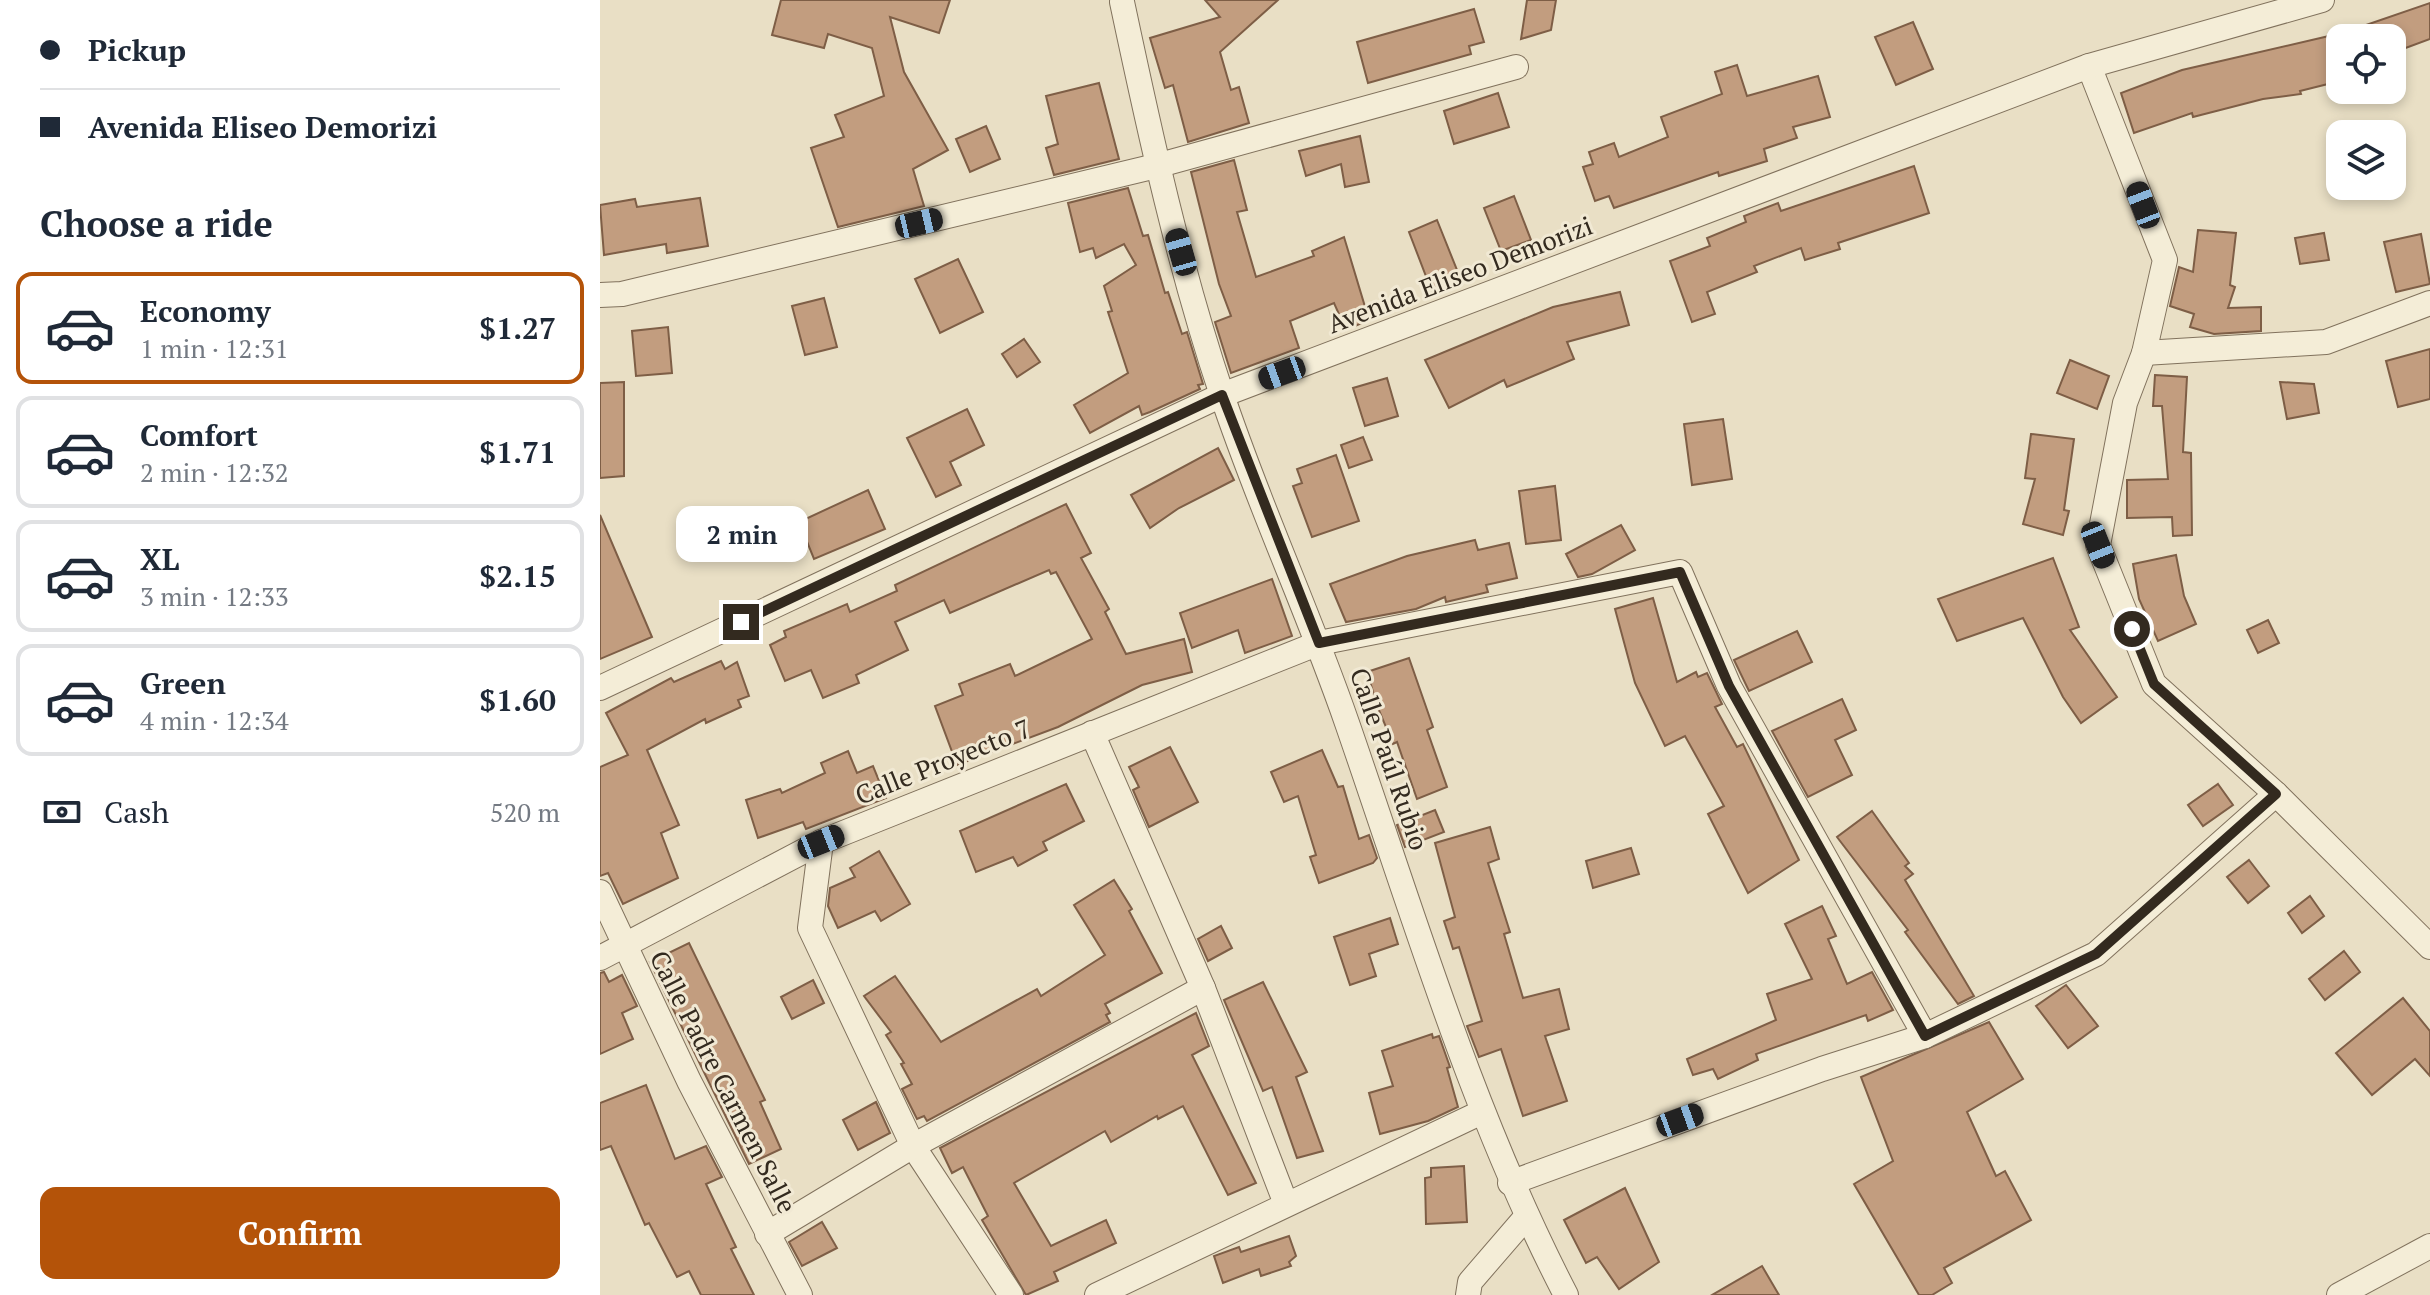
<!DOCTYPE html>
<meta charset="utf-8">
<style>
:root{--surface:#fff;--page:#f2f2f3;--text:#1f2937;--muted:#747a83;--line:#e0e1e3;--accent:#b45309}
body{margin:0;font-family:"PT Serif",serif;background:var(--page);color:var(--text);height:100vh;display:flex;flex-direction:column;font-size:30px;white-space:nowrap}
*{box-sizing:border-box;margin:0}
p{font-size:26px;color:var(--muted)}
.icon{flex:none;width:44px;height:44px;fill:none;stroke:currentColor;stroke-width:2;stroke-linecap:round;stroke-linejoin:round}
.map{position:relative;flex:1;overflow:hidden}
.drawer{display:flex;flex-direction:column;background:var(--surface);width:600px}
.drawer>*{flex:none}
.banner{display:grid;align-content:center;height:176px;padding:0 40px;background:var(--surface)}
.fabs{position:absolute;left:1726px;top:24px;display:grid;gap:16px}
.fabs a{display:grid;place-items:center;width:80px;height:80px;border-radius:16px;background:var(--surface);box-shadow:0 4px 12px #0003;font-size:40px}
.end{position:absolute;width:36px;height:36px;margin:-18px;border:10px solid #332a1f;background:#fff;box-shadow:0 0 0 4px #fff}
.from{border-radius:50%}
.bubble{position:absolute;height:56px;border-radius:16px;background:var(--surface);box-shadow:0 4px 12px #0003;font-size:26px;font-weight:600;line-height:56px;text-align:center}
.car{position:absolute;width:24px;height:48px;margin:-24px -12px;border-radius:10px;box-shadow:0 0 6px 2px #0007;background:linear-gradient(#222 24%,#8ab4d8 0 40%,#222 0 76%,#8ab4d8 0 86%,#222 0)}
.banner b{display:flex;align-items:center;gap:28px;height:76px;font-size:30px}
.banner b+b{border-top:2px solid var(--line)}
.banner i{width:20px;height:20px;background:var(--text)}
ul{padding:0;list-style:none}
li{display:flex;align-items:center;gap:24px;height:112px;margin:0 16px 12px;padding:0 24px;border:4px solid var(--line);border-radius:16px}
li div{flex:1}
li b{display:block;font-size:30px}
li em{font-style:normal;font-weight:600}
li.active{border-color:var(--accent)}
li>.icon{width:72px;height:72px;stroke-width:1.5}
h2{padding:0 40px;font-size:36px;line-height:96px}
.pay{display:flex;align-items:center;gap:20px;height:88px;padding:0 40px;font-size:30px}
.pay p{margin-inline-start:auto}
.cta{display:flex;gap:16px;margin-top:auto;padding:16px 40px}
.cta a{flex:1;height:92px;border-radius:16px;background:var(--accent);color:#fff;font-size:32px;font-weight:600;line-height:92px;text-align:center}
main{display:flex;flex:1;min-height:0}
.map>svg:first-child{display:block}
.building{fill:#c29d7f;stroke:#7e5e46;stroke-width:2}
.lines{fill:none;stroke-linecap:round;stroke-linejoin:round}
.minor-casing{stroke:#81725d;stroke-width:26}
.minor{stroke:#f4edd7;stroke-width:24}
.route{stroke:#332a1f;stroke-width:10}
.labels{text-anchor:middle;stroke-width:6;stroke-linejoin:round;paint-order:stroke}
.street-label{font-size:26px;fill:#332a1f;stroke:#f1e9d4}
</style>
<main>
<section class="drawer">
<div class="banner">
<b><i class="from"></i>Pickup</b>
<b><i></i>Avenida Eliseo Demorizi</b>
</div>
<h2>Choose a ride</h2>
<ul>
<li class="active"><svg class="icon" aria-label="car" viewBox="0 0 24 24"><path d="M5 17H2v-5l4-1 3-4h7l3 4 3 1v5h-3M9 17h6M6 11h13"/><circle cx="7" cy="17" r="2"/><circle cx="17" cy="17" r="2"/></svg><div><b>Economy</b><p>1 min · 12:31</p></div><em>$1.27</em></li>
<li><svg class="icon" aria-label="car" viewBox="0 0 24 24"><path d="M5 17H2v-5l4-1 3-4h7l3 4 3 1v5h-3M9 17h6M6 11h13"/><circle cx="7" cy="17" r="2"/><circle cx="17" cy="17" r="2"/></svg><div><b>Comfort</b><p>2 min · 12:32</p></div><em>$1.71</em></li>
<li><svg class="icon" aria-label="car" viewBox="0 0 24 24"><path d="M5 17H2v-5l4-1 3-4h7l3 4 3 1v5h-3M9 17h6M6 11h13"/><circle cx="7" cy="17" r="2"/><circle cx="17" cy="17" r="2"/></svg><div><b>XL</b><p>3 min · 12:33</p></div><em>$2.15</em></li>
<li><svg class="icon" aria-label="car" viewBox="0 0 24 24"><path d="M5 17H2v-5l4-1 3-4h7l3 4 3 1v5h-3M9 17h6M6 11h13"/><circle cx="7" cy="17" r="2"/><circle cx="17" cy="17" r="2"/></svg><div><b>Green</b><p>4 min · 12:34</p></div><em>$1.60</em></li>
</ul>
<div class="pay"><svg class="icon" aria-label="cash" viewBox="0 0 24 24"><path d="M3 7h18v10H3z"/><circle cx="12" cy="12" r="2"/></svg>Cash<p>520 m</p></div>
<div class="cta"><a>Confirm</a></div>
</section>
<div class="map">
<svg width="1830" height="1295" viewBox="0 0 1830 1295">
<rect width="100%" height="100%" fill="#e9dfc5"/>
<g class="building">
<polygon points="181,0 350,0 339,33 290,17 304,72 348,150 313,169 324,206 238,227 211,148 244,137 235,115 284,96 272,48 228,34 224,48 172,35"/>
<polygon points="605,0 678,0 620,52 631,90 639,87 649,123 588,142 573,85 565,88 550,38 620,17"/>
<polygon points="927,0 956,0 951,30 921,39"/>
<polygon points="1830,3 1830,39 1792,53 1792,38 1741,38 1740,34"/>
<polygon points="874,9 884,42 869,46 871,54 768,83 757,42"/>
<polygon points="1313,22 1333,69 1296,85 1275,37"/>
<polygon points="1729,36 1740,81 1700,91 1701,94 1663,99 1593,117 1592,113 1534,133 1521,93 1582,70"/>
<polygon points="1137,65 1147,96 1218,76 1230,117 1193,127 1197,138 1164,149 1167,161 1119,176 1118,172 1014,208 1009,196 995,201 983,167 993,164 989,152 1014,143 1019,157 1068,137 1061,117 1122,94 1115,72"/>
<polygon points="499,83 519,159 454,175 446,148 458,144 446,96"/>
<polygon points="898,93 909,127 854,144 844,111"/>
<polygon points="386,126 400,159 370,172 356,139"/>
<polygon points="760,136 769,182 745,187 741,164 706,176 699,151"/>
<polygon points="634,160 647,210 637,212 656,277 714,256 712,251 744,237 769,320 746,330 734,303 690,321 699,348 631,373 615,322 631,316 619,284 591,172"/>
<polygon points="1314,166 1329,213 1238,243 1240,249 1205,260 1201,248 1154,266 1157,272 1107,292 1115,314 1092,322 1070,261 1110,246 1107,238 1146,222 1144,216 1178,203 1181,211"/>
<polygon points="528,188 543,236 548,235 565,293 568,292 582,334 587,332 603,384 598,385 600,389 550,412 542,415 539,406 490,433 474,405 528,373 508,312 512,311 504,286 536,265 524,244 496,258 493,248 480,252 468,203"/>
<polygon points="914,196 931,240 901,251 884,208"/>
<polygon points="100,198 108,246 67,253 66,244 4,255 0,205 35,199 37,207"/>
<polygon points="837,220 861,280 832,292 809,232"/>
<polygon points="1598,230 1636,233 1630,285 1635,287 1628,308 1661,307 1661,331 1614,334 1590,327 1594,314 1570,306 1579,267 1593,272"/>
<polygon points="1724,233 1729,260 1700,264 1695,238"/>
<polygon points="1821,234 1830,284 1796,292 1784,242"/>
<polygon points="358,259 383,312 340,333 315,279"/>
<polygon points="1020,292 1029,325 967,342 974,359 907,387 904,380 849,408 825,360 953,307"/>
<polygon points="224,298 237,347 205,355 192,306"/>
<polygon points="68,327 72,373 36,376 32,331"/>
<polygon points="424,339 440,362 417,377 402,354"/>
<polygon points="1830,349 1830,399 1798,407 1786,361"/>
<polygon points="1470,360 1509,376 1497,409 1457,393"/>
<polygon points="1555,375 1587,377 1583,452 1591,453 1592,535 1573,536 1572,517 1527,518 1527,480 1568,479 1562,406 1553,406"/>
<polygon points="787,378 798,416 765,426 753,388"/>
<polygon points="24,382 24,476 0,478 0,383"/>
<polygon points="1680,382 1714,384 1719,413 1687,419"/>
<polygon points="367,409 384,445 350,462 361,485 336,497 307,438"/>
<polygon points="1123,419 1132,479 1092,485 1084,424"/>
<polygon points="1431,434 1474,439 1464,510 1469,511 1463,535 1423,524 1435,479 1425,478"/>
<polygon points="763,437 772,460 749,468 741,445"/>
<polygon points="618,448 634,480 579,508 550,528 531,495"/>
<polygon points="736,455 759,521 712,537 693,486 702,483 697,469"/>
<polygon points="955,486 961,540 926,544 919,491"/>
<polygon points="268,490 285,529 214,559 199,522"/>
<polygon points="466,504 491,553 481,558 509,609 505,612 526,654 584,639 592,672 542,685 458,727 357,765 335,706 363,695 359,684 410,664 415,676 492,639 456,572 451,574 449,570 350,613 344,600 295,622 308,650 256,675 259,683 223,698 211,670 185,681 170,645 186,637 184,631 247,604 250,612 297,591 295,585"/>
<polygon points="0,515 52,637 0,659"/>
<polygon points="1021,525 1035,550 992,574 978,577 966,554"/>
<polygon points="875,540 878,550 909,543 917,578 886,585 888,592 846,602 845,597 816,609 746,622 730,584 807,556"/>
<polygon points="1576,555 1584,596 1596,624 1558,641 1539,599 1533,564"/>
<polygon points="1453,558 1479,627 1470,630 1517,697 1481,723 1463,697 1423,618 1357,641 1338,599"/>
<polygon points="672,579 692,636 645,653 638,630 592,648 580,613"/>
<polygon points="1053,598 1077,682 1096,672 1098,677 1107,673 1122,704 1115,707 1137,747 1143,744 1199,860 1148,893 1108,814 1124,806 1085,736 1065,746 1035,683 1015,609"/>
<polygon points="1668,620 1679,643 1658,653 1647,630"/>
<polygon points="1197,631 1212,662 1149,691 1134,660"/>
<polygon points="809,658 833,727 827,730 847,787 817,799 797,742 793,744 778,708 767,672"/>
<polygon points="121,661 125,669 137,662 149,696 138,700 141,707 106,723 105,719 47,750 79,825 61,833 78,878 23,904 8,873 0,876 0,767 28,755 6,713 71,678 74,682"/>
<polygon points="1242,699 1256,730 1235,740 1252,775 1208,797 1172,731"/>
<polygon points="570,747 598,802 549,827 533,790 539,787 529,767"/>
<polygon points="722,750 738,787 743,786 759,839 769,835 777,858 773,863 719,883 710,857 716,855 698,796 684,802 671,772"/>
<polygon points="248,751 257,773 273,766 286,798 206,829 203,822 158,838 146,800 180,789 182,793 225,773 221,763"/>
<polygon points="466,784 484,821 443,842 447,850 418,866 413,857 376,872 360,831"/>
<polygon points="1618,784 1633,805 1603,826 1588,805"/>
<polygon points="835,810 844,832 805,847 797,825"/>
<polygon points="1272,811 1309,863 1305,866 1313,874 1305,880 1374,996 1358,1004 1305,932 1308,930 1237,837"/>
<polygon points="890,827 899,859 888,863 910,932 904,934 923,998 959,989 969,1029 945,1036 967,1101 923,1116 901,1049 879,1057 867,1026 882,1021 859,947 853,949 844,921 855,917 835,843"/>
<polygon points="1031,848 1039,874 993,888 986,861"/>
<polygon points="279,851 310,904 281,921 275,911 238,928 228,906 230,888 255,877 250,868"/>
<polygon points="1649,860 1669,886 1648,903 1627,877"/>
<polygon points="514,880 532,909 529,911 562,973 505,1004 510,1013 506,1015 510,1022 327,1121 324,1116 317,1119 302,1089 312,1084 301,1064 304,1063 286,1035 291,1032 264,996 295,976 341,1042 437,989 441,996 505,955 474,905"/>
<polygon points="1710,896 1724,916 1702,933 1688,913"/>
<polygon points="1222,906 1236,936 1228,939 1247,984 1272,972 1293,1010 1268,1021 1266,1015 1156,1054 1158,1060 1118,1079 1113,1069 1093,1075 1087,1059 1176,1020 1167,994 1212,979 1185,924"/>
<polygon points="790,918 798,944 769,954 776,976 750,985 734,937"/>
<polygon points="621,926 632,948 608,961 598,939"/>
<polygon points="89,943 165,1100 160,1102 181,1149 149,1164 50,962"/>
<polygon points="1744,951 1760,972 1725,1000 1709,979"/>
<polygon points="4,972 9,982 22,975 37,1006 22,1013 33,1039 0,1054 0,973"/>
<polygon points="213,980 224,1003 192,1019 181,997"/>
<polygon points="663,982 707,1072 696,1077 723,1151 697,1158 672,1087 663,1091 624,1000"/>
<polygon points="1466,985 1498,1026 1468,1048 1436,1006"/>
<polygon points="1803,998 1830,1031 1830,1076 1815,1059 1772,1095 1736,1053"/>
<polygon points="596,1013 609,1046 592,1055 656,1183 628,1195 583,1106 558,1119 557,1116 511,1142 505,1131 414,1183 451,1246 506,1220 516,1243 454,1272 458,1281 426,1295 382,1220 388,1216 363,1167 352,1173 340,1148"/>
<polygon points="1389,1022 1423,1079 1367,1112 1396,1176 1405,1171 1431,1220 1344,1268 1352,1283 1332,1295 1319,1295 1254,1184 1293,1161 1261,1077"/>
<polygon points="832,1034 833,1038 839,1036 850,1067 847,1068 858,1107 828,1121 780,1134 769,1093 793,1086 782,1051"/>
<polygon points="46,1085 75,1159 106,1146 122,1177 106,1184 136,1247 131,1249 154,1295 101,1295 89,1271 77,1277 49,1223 45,1225 11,1146 0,1150 0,1103"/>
<polygon points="276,1102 290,1133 258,1150 243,1120"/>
<polygon points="864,1166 867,1222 826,1224 825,1178 831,1177 831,1168"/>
<polygon points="1025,1188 1059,1262 1019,1289 997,1257 986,1263 964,1220"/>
<polygon points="222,1222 237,1248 202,1266 189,1242"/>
<polygon points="689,1236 696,1256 689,1262 691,1266 661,1276 659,1269 623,1283 614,1256 639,1247 641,1252"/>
<polygon points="1162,1266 1179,1295 1112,1295"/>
</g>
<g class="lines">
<g class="minor-casing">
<g id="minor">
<path d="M522,2C550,134 579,267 622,395C659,506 709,613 747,723C814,916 872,1114 966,1295"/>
<polyline points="1489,66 1565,260 1544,353 1525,403 1498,545 1554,684 1676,794 1830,947"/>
<polyline points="0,295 22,294 556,166 916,67"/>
<polyline points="1544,353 1726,342 1830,303"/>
<polyline points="0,688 622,395 1489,66 1722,0"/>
<polyline points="492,733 603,988 686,1204"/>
<polyline points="221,842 210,928 313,1146 411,1295"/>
<polyline points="0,892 89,1081 200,1295"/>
<polyline points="0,958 221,842 719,643 1080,572 1129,686 1325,1036"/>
<polyline points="910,1183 1222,1069 1325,1036 1496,954 1676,794"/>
<polyline points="167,1234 313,1146 603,988"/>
<polyline points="497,1295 882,1112"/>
<polyline points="868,1295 870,1282 926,1217"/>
<polyline points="1739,1295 1830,1246"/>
</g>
</g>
<use href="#minor" class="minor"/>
</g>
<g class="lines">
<polyline class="route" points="141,622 622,395 719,643 1080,572 1129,686 1325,1036 1496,954 1676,794 1554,684 1532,629"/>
</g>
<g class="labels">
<g class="street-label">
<text transform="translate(860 275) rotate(-21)" y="9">Avenida Eliseo Demorizi</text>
<text transform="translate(789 759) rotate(71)" y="9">Calle Paúl Rubio</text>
<text transform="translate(343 762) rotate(-22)" y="9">Calle Proyecto 7</text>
<text transform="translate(123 1082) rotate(63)" y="9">Calle Padre Carmen Salle</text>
</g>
</g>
</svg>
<div class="fabs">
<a><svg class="icon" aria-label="locate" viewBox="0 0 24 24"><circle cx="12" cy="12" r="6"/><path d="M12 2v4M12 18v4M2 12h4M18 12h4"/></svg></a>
<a><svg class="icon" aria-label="layers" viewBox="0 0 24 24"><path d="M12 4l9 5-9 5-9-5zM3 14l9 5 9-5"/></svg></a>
</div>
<i class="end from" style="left:1532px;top:629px"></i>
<i class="end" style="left:141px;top:622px"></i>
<div class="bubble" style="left:76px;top:506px;width:132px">2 min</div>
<i class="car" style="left:1543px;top:205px;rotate:339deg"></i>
<i class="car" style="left:319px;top:223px;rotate:77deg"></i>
<i class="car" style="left:581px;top:252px;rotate:344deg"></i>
<i class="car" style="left:682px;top:373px;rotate:250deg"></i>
<i class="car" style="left:1498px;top:545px;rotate:158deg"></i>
<i class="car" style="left:221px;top:842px;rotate:68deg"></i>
<i class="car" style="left:1080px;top:1120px;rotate:70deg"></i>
</div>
</main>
